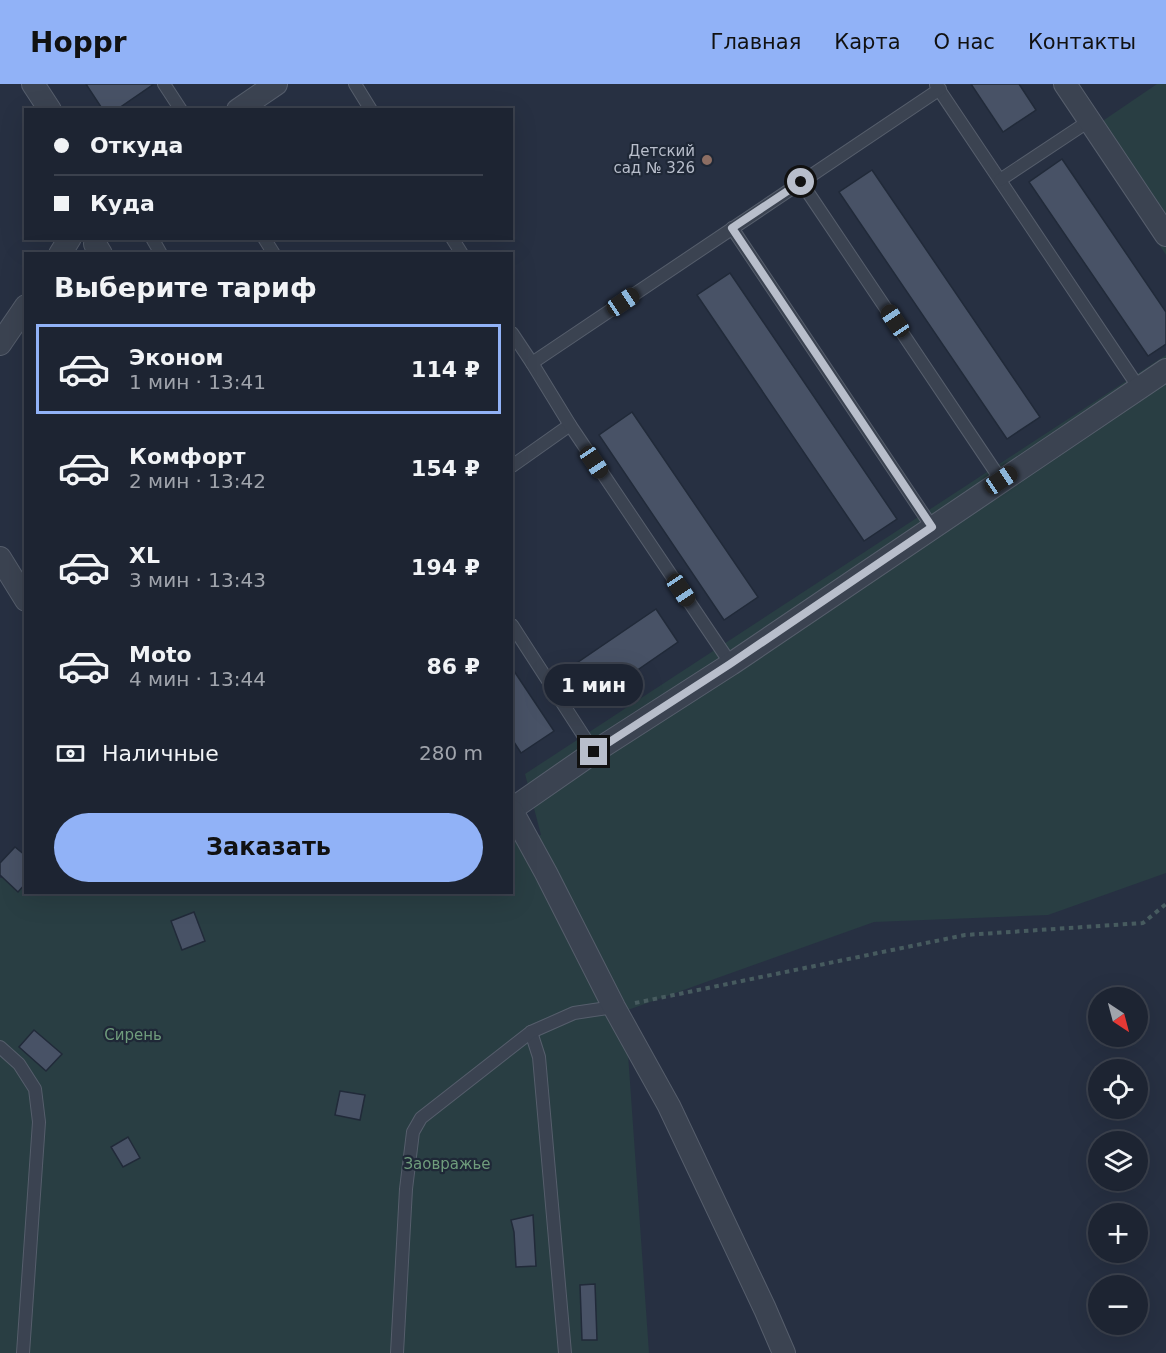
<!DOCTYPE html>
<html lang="ru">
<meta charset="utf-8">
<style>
:root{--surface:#1d2432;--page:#252c3a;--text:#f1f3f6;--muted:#a0a4ac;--line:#3b414d;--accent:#91b2f7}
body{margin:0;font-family:"DejaVu Sans",sans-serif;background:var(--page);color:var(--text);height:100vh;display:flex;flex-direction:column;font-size:22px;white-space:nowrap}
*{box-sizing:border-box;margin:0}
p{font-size:20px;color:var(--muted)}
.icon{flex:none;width:33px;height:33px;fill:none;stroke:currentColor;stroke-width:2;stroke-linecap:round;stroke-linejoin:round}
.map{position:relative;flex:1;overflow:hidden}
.sheet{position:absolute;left:24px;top:168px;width:489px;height:642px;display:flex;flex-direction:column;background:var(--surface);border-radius:0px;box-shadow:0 6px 24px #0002,0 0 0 2px var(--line)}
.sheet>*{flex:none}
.hud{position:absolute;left:24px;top:24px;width:489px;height:132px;border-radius:0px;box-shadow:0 6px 24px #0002,0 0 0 2px var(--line);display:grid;align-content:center;height:132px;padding:0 30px;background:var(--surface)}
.needle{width:39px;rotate:144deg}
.fabs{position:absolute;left:1088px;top:903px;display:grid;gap:12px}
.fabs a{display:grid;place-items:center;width:60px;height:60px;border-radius:50%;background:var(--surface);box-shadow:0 6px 24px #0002,0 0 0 2px var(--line);font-size:30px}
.end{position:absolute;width:27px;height:27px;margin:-14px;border:8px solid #b8becb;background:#111;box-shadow:0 0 0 3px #111}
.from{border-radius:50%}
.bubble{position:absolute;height:42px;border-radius:21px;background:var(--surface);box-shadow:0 6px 24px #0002,0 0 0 2px var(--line);font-size:20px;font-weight:800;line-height:42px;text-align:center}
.car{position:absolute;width:18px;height:36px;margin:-18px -9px;border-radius:8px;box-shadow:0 0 4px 2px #0007;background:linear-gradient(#222 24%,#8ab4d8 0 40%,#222 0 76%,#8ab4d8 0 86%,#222 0)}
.hud b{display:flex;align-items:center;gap:21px;height:57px;font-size:22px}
.hud b+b{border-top:2px solid var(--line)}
.hud i{width:15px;height:15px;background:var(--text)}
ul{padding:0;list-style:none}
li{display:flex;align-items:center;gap:18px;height:90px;margin:0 12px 9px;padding:0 18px;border:3px solid transparent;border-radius:0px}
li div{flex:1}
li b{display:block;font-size:22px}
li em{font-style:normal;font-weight:800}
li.current{border-color:var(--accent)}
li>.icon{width:54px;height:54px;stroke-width:1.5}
h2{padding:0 30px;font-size:27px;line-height:72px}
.pay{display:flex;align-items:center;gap:15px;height:66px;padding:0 30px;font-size:22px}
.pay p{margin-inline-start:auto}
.cta{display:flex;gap:12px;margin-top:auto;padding:12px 30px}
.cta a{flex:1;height:69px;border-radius:36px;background:var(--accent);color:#111;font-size:24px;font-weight:800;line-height:69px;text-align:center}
header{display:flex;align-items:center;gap:36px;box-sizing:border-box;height:84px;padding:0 30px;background:var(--accent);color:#111}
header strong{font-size:28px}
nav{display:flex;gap:33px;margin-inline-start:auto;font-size:21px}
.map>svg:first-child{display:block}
.green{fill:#293e43}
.building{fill:#485266;stroke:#212a39;stroke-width:1.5}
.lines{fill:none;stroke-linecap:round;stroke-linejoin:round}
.service-casing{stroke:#565e6c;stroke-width:14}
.minor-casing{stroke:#565e6c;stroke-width:24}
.path{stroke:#475b5f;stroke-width:4;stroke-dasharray:4.5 4.5;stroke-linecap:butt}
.service{stroke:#3b4351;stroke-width:12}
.minor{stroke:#3b4351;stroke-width:22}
.route{stroke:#b8becb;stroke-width:8}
.education-dot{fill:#8d6e63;stroke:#1f2837;stroke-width:2}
.labels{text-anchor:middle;stroke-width:4.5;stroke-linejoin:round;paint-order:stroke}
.poi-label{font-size:15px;fill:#b8becb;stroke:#1f2837;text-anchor:end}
.park-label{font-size:15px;fill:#6f9c7c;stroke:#1f2837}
</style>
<header>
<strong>Hoppr</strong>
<nav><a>Главная</a><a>Карта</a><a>О нас</a><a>Контакты</a></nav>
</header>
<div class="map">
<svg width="1166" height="1269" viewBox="0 0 1166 1269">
<rect width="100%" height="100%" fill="#273042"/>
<g class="green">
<polygon points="1157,0 1166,0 1166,171 1085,49"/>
<polygon points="1166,271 1166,789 1048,831 874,838 625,927 649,1269 0,1269 0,794 25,794 26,808 512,808 512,757 541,751 525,690"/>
</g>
<g class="building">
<polygon points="86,0 154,0 116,26 103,26"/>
<polygon points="971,0 1019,0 1036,26 1003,48"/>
<polygon points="1062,75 1166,228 1166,260 1148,272 1029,98"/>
<polygon points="872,86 1040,333 1007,355 839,108"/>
<polygon points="730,189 897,435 864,457 697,211"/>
<polygon points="632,328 758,513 724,536 599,351"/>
<polygon points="656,525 678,558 591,618 568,585"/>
<polygon points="512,584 554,647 521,669 512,655"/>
<polygon points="15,763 26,772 26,799 18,808 0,791 0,779"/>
<polygon points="194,828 205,857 182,866 171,837"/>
<polygon points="34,946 62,970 46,987 19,963"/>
<polygon points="340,1007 365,1011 360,1036 335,1031"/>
<polygon points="128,1053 140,1074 123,1083 111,1063"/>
<polygon points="533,1131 536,1182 516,1183 514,1148 511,1136"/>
<polygon points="595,1200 597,1256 582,1256 580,1201"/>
</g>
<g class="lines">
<g class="service-casing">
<g id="service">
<polyline points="164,0 181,26"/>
<polyline points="355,0 371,26"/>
<polyline points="936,1 1139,304"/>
<polyline points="1000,96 1089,37"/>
<polyline points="801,98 1001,396"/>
<polyline points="732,144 932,443"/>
<polyline points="152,154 161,170"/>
<polyline points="264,154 274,170"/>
<polyline points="452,154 462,170"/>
<polyline points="512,249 532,279"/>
<polyline points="512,382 570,341"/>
<polyline points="512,541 594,668"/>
<polyline points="731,580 570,341 532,279 940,5"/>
<polyline points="531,948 539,973 565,1269"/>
<polyline points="0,963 19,980 35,1005 39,1038 23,1269"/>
<polyline points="397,1269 406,1105 413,1048 421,1034 531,948 574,929 614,923"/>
</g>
</g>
<g class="minor-casing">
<g id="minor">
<polyline points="33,0 50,26"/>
<polyline points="1065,0 1166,151"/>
<polyline points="238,26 276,0"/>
<polyline points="96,154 95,160 101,170"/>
<polyline points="60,170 70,154"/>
<polyline points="0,260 26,222"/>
<polyline points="0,474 26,516"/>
<polyline points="512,725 594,668 731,580 1166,286"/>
<polyline points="512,727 546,789 614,923 669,1022 765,1225 784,1269"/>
</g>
</g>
<polyline class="path" points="635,919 965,851 1143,839 1166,820"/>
<use href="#service" class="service"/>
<use href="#minor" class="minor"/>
</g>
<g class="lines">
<polyline class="route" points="594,668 730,580 932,443 732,144 801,98"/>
</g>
<circle class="education-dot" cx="707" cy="76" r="6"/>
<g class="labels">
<g class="poi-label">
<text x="695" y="72">Детский<tspan x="695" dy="17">сад № 326</tspan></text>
</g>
<g class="park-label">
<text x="133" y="956">Сирень</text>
<text x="447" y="1085">Заовражье</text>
</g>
</g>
</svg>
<div class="fabs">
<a><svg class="needle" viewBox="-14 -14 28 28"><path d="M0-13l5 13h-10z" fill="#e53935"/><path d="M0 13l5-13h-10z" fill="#a0a4ac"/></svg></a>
<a><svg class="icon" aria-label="locate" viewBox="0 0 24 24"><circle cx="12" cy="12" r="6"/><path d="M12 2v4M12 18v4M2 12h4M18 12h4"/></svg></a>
<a><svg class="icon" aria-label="layers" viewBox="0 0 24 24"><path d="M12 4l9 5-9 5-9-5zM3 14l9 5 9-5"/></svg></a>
<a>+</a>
<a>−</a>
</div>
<i class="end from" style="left:801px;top:98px"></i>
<i class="end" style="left:594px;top:668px"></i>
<div class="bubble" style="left:544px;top:580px;width:99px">1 мин</div>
<i class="car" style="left:623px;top:218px;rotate:56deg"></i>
<i class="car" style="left:895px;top:237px;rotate:326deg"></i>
<i class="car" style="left:594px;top:378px;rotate:146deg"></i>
<i class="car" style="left:1001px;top:396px;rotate:56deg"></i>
<i class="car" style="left:681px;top:506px;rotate:146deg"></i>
<div class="hud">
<b><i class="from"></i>Откуда</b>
<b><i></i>Куда</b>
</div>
<section class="sheet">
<h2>Выберите тариф</h2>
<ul>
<li class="current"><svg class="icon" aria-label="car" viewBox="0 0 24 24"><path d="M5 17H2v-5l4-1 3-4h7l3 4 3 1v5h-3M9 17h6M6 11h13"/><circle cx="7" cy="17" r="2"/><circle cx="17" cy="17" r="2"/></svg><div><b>Эконом</b><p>1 мин · 13:41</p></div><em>114 ₽</em></li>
<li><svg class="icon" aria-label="car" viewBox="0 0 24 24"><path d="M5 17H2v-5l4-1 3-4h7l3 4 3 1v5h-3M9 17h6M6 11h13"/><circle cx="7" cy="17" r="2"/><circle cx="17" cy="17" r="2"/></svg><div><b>Комфорт</b><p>2 мин · 13:42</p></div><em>154 ₽</em></li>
<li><svg class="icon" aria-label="car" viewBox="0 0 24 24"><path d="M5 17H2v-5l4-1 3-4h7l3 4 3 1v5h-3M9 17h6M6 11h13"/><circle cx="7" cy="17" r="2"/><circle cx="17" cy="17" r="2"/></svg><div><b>XL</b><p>3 мин · 13:43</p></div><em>194 ₽</em></li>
<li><svg class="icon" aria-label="car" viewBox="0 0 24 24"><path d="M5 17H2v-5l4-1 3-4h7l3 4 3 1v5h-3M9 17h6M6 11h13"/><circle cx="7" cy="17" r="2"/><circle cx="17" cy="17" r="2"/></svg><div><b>Moto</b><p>4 мин · 13:44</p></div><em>86 ₽</em></li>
</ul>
<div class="pay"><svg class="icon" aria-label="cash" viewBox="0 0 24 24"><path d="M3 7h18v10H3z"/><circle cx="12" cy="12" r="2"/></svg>Наличные<p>280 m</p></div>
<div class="cta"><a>Заказать</a></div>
</section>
</div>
